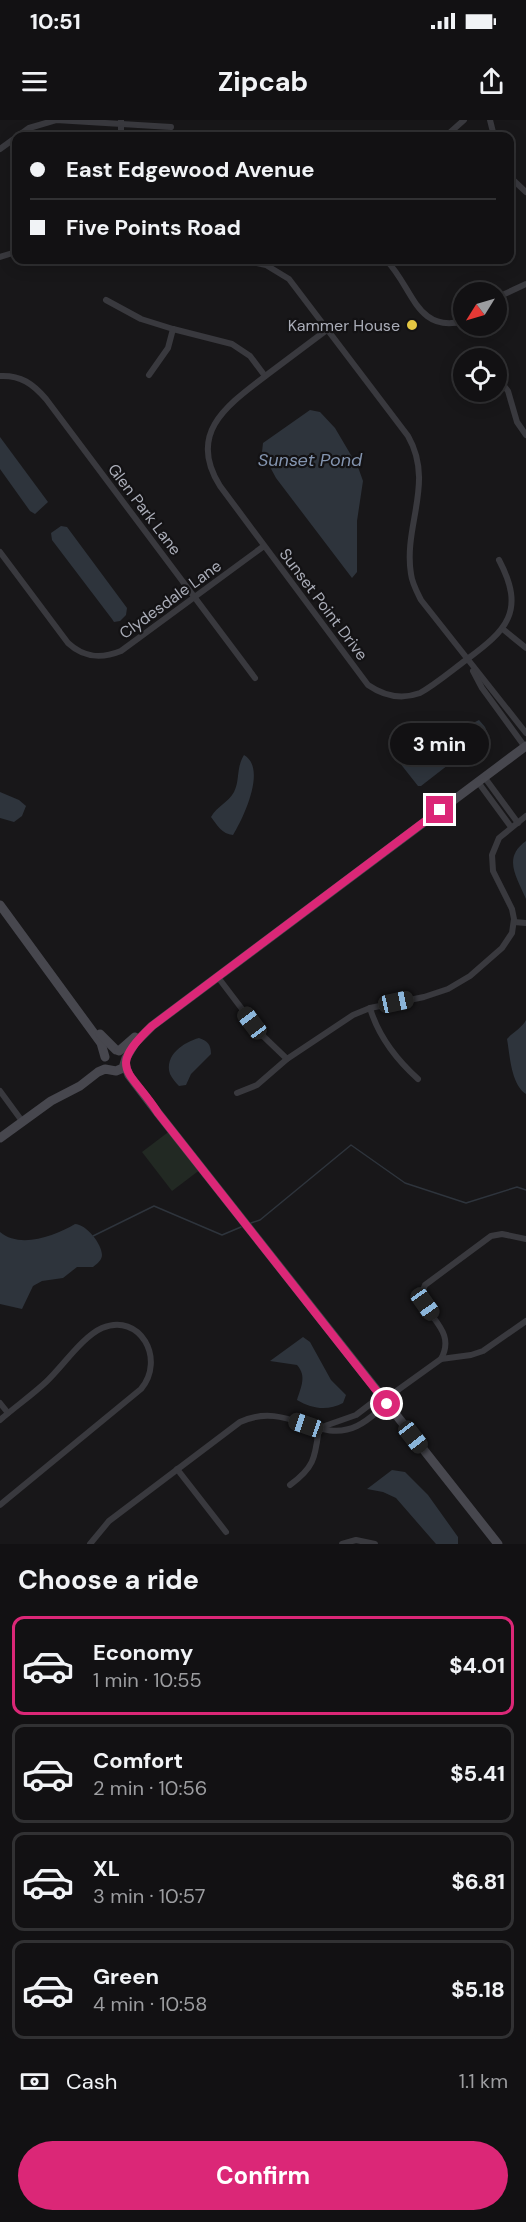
<!DOCTYPE html>
<meta charset="utf-8">
<style>
:root{--surface:#121113;--page:#1f1f21;--text:#f1f3f6;--muted:#9c9da0;--line:#313133;--accent:#db2777}
body{margin:0;font-family:"DM Sans",sans-serif;background:var(--page);color:var(--text);height:100vh;display:flex;flex-direction:column;font-size:22px;white-space:nowrap}
*{box-sizing:border-box;margin:0}
p{font-size:20px;color:var(--muted)}
.icon{flex:none;width:33px;height:33px;fill:none;stroke:currentColor;stroke-width:2;stroke-linecap:round;stroke-linejoin:round}
.map{position:relative;height:1424px;overflow:hidden}
.drawer{display:flex;flex-direction:column;background:var(--surface);flex:1}
.drawer>*{flex:none}
.top-card{position:absolute;left:12px;top:12px;width:502px;height:132px;border-radius:12px;box-shadow:0 3px 15px #0003,0 0 0 2px var(--line);display:grid;align-content:center;height:132px;padding:0 18px;background:var(--surface)}
.needle{width:39px;rotate:233deg}
.fabs{position:absolute;left:453px;top:162px;display:grid;gap:12px}
.fabs a{display:grid;place-items:center;width:54px;height:54px;border-radius:50%;background:var(--surface);box-shadow:0 3px 15px #0003,0 0 0 2px var(--line);font-size:30px}
.end{position:absolute;width:27px;height:27px;margin:-14px;border:8px solid #db2777;background:#fff;box-shadow:0 0 0 3px #fff}
.from{border-radius:50%}
.bubble{position:absolute;height:42px;border-radius:21px;background:var(--surface);box-shadow:0 3px 15px #0003,0 0 0 2px var(--line);font-size:20px;font-weight:700;line-height:42px;text-align:center}
.car{position:absolute;width:18px;height:36px;margin:-18px -9px;border-radius:8px;box-shadow:0 0 4px 2px #0007;background:linear-gradient(#222 24%,#8ab4d8 0 40%,#222 0 76%,#8ab4d8 0 86%,#222 0)}
.top-card b{display:flex;align-items:center;gap:21px;height:57px;font-size:22px}
.top-card b+b{border-top:2px solid var(--line)}
.top-card i{width:15px;height:15px;background:var(--text)}
ul{padding:0;list-style:none}
li{display:flex;align-items:center;gap:18px;height:99px;margin:0 12px 9px;padding:0 6px;border:3px solid var(--line);border-radius:12px}
li div{flex:1}
li b{display:block;font-size:22px}
li em{font-style:normal;font-weight:700}
li.selected{border-color:var(--accent)}
li>.icon{width:54px;height:54px;stroke-width:1.5}
h2{padding:0 18px;font-size:27px;line-height:72px}
.pay{display:flex;align-items:center;gap:15px;height:66px;padding:0 18px;font-size:22px}
.pay p{margin-inline-start:auto}
.cta{display:flex;gap:12px;margin-top:auto;padding:12px 18px}
.cta a{flex:1;height:69px;border-radius:36px;background:var(--accent);color:#fff;font-size:24px;font-weight:700;line-height:69px;text-align:center}
.status{display:flex;justify-content:space-between;align-items:center;height:42px;padding:0 30px;background:var(--surface);direction:ltr}
.status svg{height:16px;fill:currentColor}
header{display:flex;justify-content:space-between;align-items:center;height:78px;padding:0 18px;background:var(--surface);font-size:27px;font-weight:700}
.map>svg:first-child{display:block}
.green{fill:#222923}
.water{fill:#2e343c}
.lines{fill:none;stroke-linecap:round;stroke-linejoin:round}
.stream{stroke:#2e343c;stroke-width:1.5}
.street{stroke:#39393e;stroke-width:6}
.secondary{stroke:#47474e;stroke-width:9}
.route{stroke:#db2777;stroke-width:8}
.poi-dot{fill:#e5c743;stroke:#131214;stroke-width:2}
.labels{text-anchor:middle;stroke-width:4.5;stroke-linejoin:round;paint-order:stroke}
.poi-label{font-size:16px;fill:#aaadb8;stroke:#131214;text-anchor:end}
.street-label{font-size:16px;fill:#aaadb8;stroke:#131214}
.water-label{font-size:18px;font-style:italic;fill:#8495b0;stroke:#131214}
</style>
<div class="status"><b>10:51</b><svg viewBox="0 0 49 12"><path d="M0 12V9h3v3zM5 12V6h3v6zM10 12V3h3v9zM15 12V0h3v12zM26 1h20v11H26zM47 4h2v5h-2z"/></svg></div>
<header><svg class="icon" aria-label="menu" viewBox="0 0 24 24"><path d="M4 6h16M4 12h16M4 18h16"/></svg>Zipcab<svg class="icon" aria-label="share" viewBox="0 0 24 24"><path d="M12 15V3M7 8l5-5 5 5M5 13v7h14v-7"/></svg></header>
<div class="map">
<svg width="526" height="1424" viewBox="0 0 526 1424">
<rect width="100%" height="100%" fill="#181719"/>
<polygon class="green" points="171,1010 201,1049 172,1071 142,1032"/>
<g class="water">
<polygon points="310,290 320,292 335,308 358,347 363,361 357,401 357,452 352,458 276,358 262,332 263,323"/>
<polygon points="0,317 48,382 35,394 30,391 0,349"/>
<polygon points="61,406 67,407 127,488 126,495 120,501 114,502 112,499 52,420 51,413"/>
<polygon points="479,600 485,607 488,614 421,666 418,666 392,633 421,623 434,623"/>
<path d="M244,635C267,648 244,697 233,715C222,714 217,705 211,697C217,686 228,683 234,672C240,660 236,648 244,635Z"/>
<polygon points="0,672 19,680 26,686 22,696 14,702 0,698"/>
<path d="M526,721V779C517,757 502,738 526,721Z"/>
<path d="M526,900V974C511,964 510,936 507,919C513,912 522,908 526,900Z"/>
<path d="M199,918C208,921 211,925 211,934L191,954L186,965L179,966C176,963 172,958 170,954C164,935 184,922 199,918Z"/>
<path d="M75,1104C86,1104 102,1124 102,1135C102,1140 97,1144 93,1147H77L63,1158L42,1161L33,1166L22,1189L0,1184V1112C20,1129 55,1116 75,1104Z"/>
<path d="M303,1217L310,1222L331,1260L346,1275L343,1283C328,1291 312,1289 297,1280C301,1267 307,1256 297,1245L270,1241Z"/>
<polygon points="392,1350 405,1352 428,1375 458,1417 458,1424 436,1424 396,1378 383,1372 367,1369"/>
</g>
<g class="lines">
<g class="stream">
<polyline points="251,1103 260,1100 351,1025 405,1063 466,1083 517,1067 526,1070"/>
<polyline points="93,1116 154,1086 222,1115 241,1107"/>
</g>
<g class="street">
<polyline points="490,0 494,16"/>
<polyline points="121,16 121,0"/>
<polyline points="446,16 464,0"/>
<polyline points="0,29 29,8 56,0 171,7"/>
<polyline points="510,57 526,72"/>
<polyline points="0,137 16,132"/>
<path d="M242,140L266,145L289,159L408,316C435,363 403,406 411,454C412,463 417,472 421,480L526,613"/>
<path d="M386,140C413,167 416,214 464,201"/>
<polyline points="496,178 526,164"/>
<polyline points="106,180 141,199 173,209 232,224 250,236 265,256"/>
<path d="M328,209C308,224 288,239 268,254C229,284 186,312 220,366L368,565C384,576 401,580 420,573C436,564 451,551 466,540C507,510 526,491 499,440"/>
<polyline points="149,255 168,228 173,209"/>
<path d="M0,256C21,255 33,264 46,279L255,558"/>
<polyline points="497,257 508,271 517,302 526,315"/>
<path d="M0,432L68,523C84,538 101,539 121,531L264,426"/>
<polyline points="504,510 526,528"/>
<polyline points="473,551 482,568 525,627"/>
<polyline points="485,658 518,703"/>
<polyline points="478,662 511,707"/>
<polyline points="514,802 526,803"/>
<polyline points="217,856 261,914 287,939"/>
<path d="M370,888C378,915 397,940 418,959"/>
<polyline points="0,971 22,1001"/>
<polyline points="237,973 257,965 287,939 353,895 370,888 424,877 448,869 470,856 502,828 512,813 514,799 512,789 493,751 492,735 499,718 526,696"/>
<path d="M441,1239C460,1205 411,1192 425,1165L491,1116L502,1114L526,1119"/>
<polyline points="384,1280 441,1239 471,1235 483,1231 526,1201"/>
<polyline points="0,1283 8,1293"/>
<path d="M0,1300C15,1287 32,1275 46,1262C63,1246 82,1217 102,1208C140,1192 166,1239 141,1269L0,1385"/>
<polyline points="319,1308 356,1295 381,1276"/>
<polyline points="177,1349 226,1412"/>
<path d="M290,1365C315,1347 315,1337 319,1308"/>
<path d="M90,1424L109,1401L240,1302C287,1280 318,1325 357,1306C368,1301 378,1291 387,1284"/>
<polyline points="342,1424 356,1420 375,1424"/>
</g>
<g class="secondary">
<polyline points="0,785 101,923 105,937"/>
<polyline points="100,914 116,930"/>
<polyline points="119,931 135,917"/>
<polyline points="125,945 129,955 158,993 498,1424"/>
<polyline points="0,1018 51,981 80,966 98,952 105,949 116,951 123,948 126,938 135,923 152,906 526,626"/>
</g>
</g>
<g class="lines">
<path class="route" d="M387,1284L158,993C131,950 105,950 152,906L440,690"/>
</g>
<circle class="poi-dot" cx="412" cy="205" r="6"/>
<g class="labels">
<g class="poi-label">
<text x="400" y="211">Kammer House</text>
</g>
<g class="street-label">
<text transform="translate(145 389) rotate(53)" y="6">Glen Park Lane</text>
<text transform="translate(170 479) rotate(-36)" y="6">Clydesdale Lane</text>
<text transform="translate(324 484) rotate(53)" y="6">Sunset Point Drive</text>
</g>
<g class="water-label">
<text x="310" y="346">Sunset Pond</text>
</g>
</g>
</svg>
<div class="fabs">
<a><svg class="needle" viewBox="-14 -14 28 28"><path d="M0-13l5 13h-10z" fill="#e53935"/><path d="M0 13l5-13h-10z" fill="#9c9da0"/></svg></a>
<a><svg class="icon" aria-label="locate" viewBox="0 0 24 24"><circle cx="12" cy="12" r="6"/><path d="M12 2v4M12 18v4M2 12h4M18 12h4"/></svg></a>
</div>
<i class="end from" style="left:387px;top:1284px"></i>
<i class="end" style="left:440px;top:690px"></i>
<div class="bubble" style="left:390px;top:603px;width:99px">3 min</div>
<i class="car" style="left:396px;top:882px;rotate:78deg"></i>
<i class="car" style="left:252px;top:903px;rotate:323deg"></i>
<i class="car" style="left:425px;top:1184px;rotate:145deg"></i>
<i class="car" style="left:306px;top:1305px;rotate:289deg"></i>
<i class="car" style="left:413px;top:1317px;rotate:142deg"></i>
<div class="top-card">
<b><i class="from"></i>East Edgewood Avenue</b>
<b><i></i>Five Points Road</b>
</div>
</div>
<section class="drawer">
<h2>Choose a ride</h2>
<ul>
<li class="selected"><svg class="icon" aria-label="car" viewBox="0 0 24 24"><path d="M5 17H2v-5l4-1 3-4h7l3 4 3 1v5h-3M9 17h6M6 11h13"/><circle cx="7" cy="17" r="2"/><circle cx="17" cy="17" r="2"/></svg><div><b>Economy</b><p>1 min · 10:55</p></div><em>$4.01</em></li>
<li><svg class="icon" aria-label="car" viewBox="0 0 24 24"><path d="M5 17H2v-5l4-1 3-4h7l3 4 3 1v5h-3M9 17h6M6 11h13"/><circle cx="7" cy="17" r="2"/><circle cx="17" cy="17" r="2"/></svg><div><b>Comfort</b><p>2 min · 10:56</p></div><em>$5.41</em></li>
<li><svg class="icon" aria-label="car" viewBox="0 0 24 24"><path d="M5 17H2v-5l4-1 3-4h7l3 4 3 1v5h-3M9 17h6M6 11h13"/><circle cx="7" cy="17" r="2"/><circle cx="17" cy="17" r="2"/></svg><div><b>XL</b><p>3 min · 10:57</p></div><em>$6.81</em></li>
<li><svg class="icon" aria-label="car" viewBox="0 0 24 24"><path d="M5 17H2v-5l4-1 3-4h7l3 4 3 1v5h-3M9 17h6M6 11h13"/><circle cx="7" cy="17" r="2"/><circle cx="17" cy="17" r="2"/></svg><div><b>Green</b><p>4 min · 10:58</p></div><em>$5.18</em></li>
</ul>
<div class="pay"><svg class="icon" aria-label="cash" viewBox="0 0 24 24"><path d="M3 7h18v10H3z"/><circle cx="12" cy="12" r="2"/></svg>Cash<p>1.1 km</p></div>
<div class="cta"><a>Confirm</a></div>
</section>
